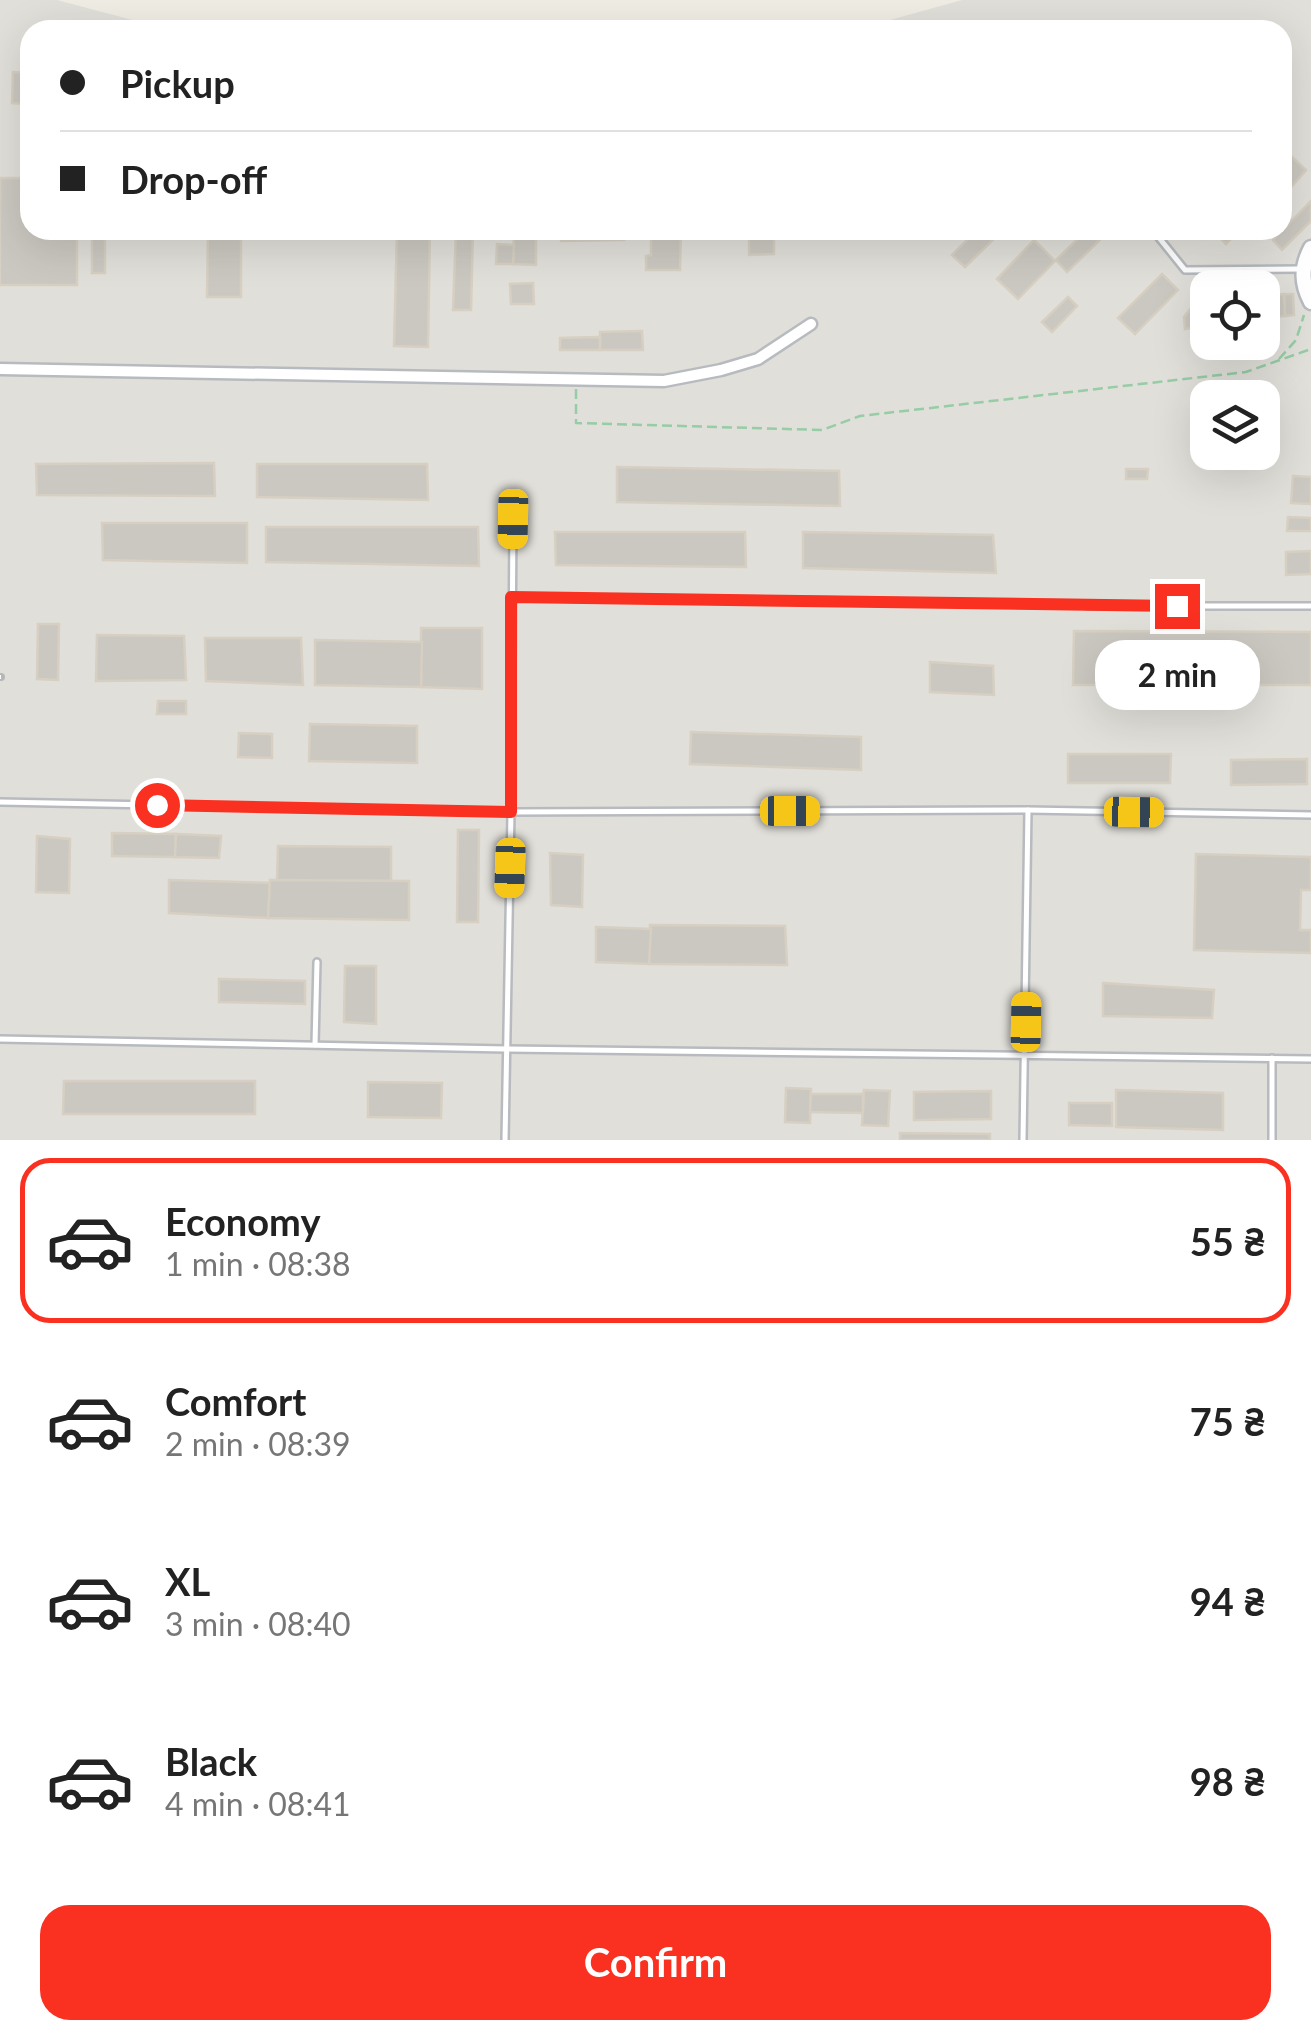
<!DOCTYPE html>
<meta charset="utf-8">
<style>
:root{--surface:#fff;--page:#f2f2f2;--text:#222;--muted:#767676;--line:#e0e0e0;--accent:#fa3021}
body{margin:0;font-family:Lato,sans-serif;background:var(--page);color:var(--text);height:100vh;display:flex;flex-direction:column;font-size:38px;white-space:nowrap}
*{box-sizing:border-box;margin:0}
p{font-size:32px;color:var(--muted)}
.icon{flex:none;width:55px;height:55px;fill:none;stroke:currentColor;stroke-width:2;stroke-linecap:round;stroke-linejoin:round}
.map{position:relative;height:1140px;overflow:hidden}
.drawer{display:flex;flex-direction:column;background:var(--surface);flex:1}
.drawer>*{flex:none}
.banner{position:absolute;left:20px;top:20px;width:1272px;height:220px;border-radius:30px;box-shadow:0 10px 40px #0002;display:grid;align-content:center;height:220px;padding:0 40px;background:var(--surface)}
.fabs{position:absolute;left:1190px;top:270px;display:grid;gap:20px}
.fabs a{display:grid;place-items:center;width:90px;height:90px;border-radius:20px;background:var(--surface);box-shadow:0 10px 40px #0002;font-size:50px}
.end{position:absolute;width:45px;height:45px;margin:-22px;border:12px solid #fa3021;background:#fff;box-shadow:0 0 0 5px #fff}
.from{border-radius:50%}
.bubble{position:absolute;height:70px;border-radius:30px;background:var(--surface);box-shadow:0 10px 40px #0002;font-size:32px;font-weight:700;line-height:70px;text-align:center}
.car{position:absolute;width:30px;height:60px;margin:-30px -15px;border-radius:12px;box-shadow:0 0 8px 2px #0007;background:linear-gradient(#f5c518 24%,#345 0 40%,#f5c518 0 76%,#345 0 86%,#f5c518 0)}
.banner b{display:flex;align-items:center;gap:35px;height:95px;font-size:38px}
.banner b+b{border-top:2px solid var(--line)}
.banner i{width:25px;height:25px;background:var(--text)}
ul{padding:18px 0 0;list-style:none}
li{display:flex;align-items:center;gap:30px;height:165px;margin:0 20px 15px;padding:0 20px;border:5px solid transparent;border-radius:30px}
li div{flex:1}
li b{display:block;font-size:38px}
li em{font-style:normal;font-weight:700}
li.active{border-color:var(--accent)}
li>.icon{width:90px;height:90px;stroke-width:1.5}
.primary-button{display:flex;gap:20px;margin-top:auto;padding:20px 40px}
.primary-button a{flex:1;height:115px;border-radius:30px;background:var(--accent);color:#fff;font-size:40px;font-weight:700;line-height:115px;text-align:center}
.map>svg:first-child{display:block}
.industrial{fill:#e1dfd9;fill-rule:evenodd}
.building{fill:#cbc8c1;stroke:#d6cfc2;stroke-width:2.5}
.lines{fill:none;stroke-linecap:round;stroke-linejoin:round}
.lane-casing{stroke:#b7bbbf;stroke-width:10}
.street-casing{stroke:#b7bbbf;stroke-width:15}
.secondary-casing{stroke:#b8bcc2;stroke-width:19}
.path{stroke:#96cca6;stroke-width:2.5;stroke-dasharray:10 5;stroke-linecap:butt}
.lane{stroke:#fff;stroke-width:5}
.street{stroke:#fff;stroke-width:10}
.secondary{stroke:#fff;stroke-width:14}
.rail-casing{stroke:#b6b7b7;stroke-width:8}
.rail{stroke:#fff;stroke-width:4;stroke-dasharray:11;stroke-linecap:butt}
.route{stroke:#fa3021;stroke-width:12}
</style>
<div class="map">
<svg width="1311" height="1140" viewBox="0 0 1311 1140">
<rect width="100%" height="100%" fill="#f0ede4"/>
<path class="industrial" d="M0,0H57L170,30H30V230H1282V30H854L962,0H1311V1140H0ZM1208,288H1262V342H1208ZM1208,398H1262V452H1208Z"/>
<g class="building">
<polygon points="13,72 30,73 30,104 12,103"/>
<polygon points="1292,157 1306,170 1285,194 1282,192 1282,168"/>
<polygon points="0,178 30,178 30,230 77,230 77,285 0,285"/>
<polygon points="1311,201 1311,221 1282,250 1273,240"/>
<rect x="92" y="230" width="13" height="43"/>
<polygon points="208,230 241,230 241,297 207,297"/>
<polygon points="397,230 430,230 428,347 394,346"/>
<polygon points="456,230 473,230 471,310 453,310"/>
<polygon points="514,230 536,230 536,265 513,264"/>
<polygon points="561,230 623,230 624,240 561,241"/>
<polygon points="651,230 681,230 680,270 646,270 646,256 651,255"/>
<polygon points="749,230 774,230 774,254 749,255"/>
<polygon points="977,230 1003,230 965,267 952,255"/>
<polygon points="1087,230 1110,230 1067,272 1056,260"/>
<polygon points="1212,230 1240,230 1226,244"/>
<polygon points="1034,240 1055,261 1018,299 997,279"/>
<polygon points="497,244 514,245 513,264 496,264"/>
<polygon points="1162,274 1178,290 1135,334 1118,318"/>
<polygon points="533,283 534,304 511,304 510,284"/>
<polygon points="1284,294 1293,294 1294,315 1285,316"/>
<polygon points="1284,294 1285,316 1262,319 1262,296"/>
<polygon points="1068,297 1077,306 1052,332 1042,322"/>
<polygon points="1208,302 1208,326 1185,329 1184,317 1195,303"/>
<polygon points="642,331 643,350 600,350 600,332"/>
<polygon points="600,337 600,350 560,350 560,338"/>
<polygon points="214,463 215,496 37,495 36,464"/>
<polygon points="257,464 427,464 428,500 257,497"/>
<polygon points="617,467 839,471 840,506 617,502"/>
<polygon points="1126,469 1148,469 1147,479 1126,479"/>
<polygon points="1293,476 1311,477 1311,504 1291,503"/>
<polygon points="1288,517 1311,518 1311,531 1287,531"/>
<polygon points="102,523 247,523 247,563 103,560"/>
<polygon points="266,527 478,527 479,566 266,562"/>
<polygon points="555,532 745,532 746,567 556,565"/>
<polygon points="803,532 993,535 996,573 803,568"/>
<polygon points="1311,551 1311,574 1286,575 1286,552"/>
<polygon points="38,624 59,624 58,680 37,679"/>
<polygon points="421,628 482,628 482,689 421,687"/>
<polygon points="1074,631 1311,632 1311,685 1073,685"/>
<polygon points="97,635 184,636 186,680 96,681"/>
<polygon points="205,638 301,638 303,685 206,681"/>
<polygon points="315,640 422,642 421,687 315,685"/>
<polygon points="930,662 993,666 994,695 930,692"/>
<polygon points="158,701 186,701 186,714 157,714"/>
<polygon points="310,724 417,726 417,763 309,761"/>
<polygon points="691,732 861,737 861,770 690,764"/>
<polygon points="239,733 272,734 272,758 238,757"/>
<polygon points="1068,754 1171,754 1170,783 1068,783"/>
<polygon points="1307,759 1307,784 1231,785 1231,760"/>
<polygon points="458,830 479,830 478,922 457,922"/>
<polygon points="112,833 176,834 175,857 112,856"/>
<polygon points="176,834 221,836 219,858 175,857"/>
<polygon points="37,836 70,839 69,893 36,892"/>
<polygon points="278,846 391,847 391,881 277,880"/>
<polygon points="550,853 583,855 582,907 551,905"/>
<polygon points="1196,854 1311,857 1311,890 1301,890 1300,930 1311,930 1311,953 1194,950"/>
<polygon points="169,880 270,883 268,918 169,913"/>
<polygon points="270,880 409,881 409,920 268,918"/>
<polygon points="650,925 785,926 787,965 649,964"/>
<polygon points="596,927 651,929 649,964 596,962"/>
<polygon points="345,966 376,966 376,1024 344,1022"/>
<polygon points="219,979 305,981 305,1004 219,1002"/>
<polygon points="1103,983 1214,990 1212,1018 1103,1016"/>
<polygon points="64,1081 255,1081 255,1114 63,1114"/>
<polygon points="368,1082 442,1083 441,1118 368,1117"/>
<polygon points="786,1088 811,1089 810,1123 785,1122"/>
<polygon points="864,1090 890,1091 888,1126 862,1125"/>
<polygon points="1116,1090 1223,1093 1223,1130 1116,1127"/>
<polygon points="991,1091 991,1119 914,1120 914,1092"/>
<polygon points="811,1094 863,1094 863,1113 810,1112"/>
<polygon points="1069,1103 1112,1103 1112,1126 1069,1125"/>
<polygon points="900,1133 990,1134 990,1140 900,1140"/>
</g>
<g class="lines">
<g class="lane-casing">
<g id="lane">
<polyline points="1156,234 1185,270 1300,269"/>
<polyline points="511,597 1083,604 1088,606 1311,606"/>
<polyline points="0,802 511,812 1028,810 1311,815"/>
<polyline points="0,1039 506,1049 1311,1059"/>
<polyline points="315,1045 317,962"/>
<polyline points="505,1140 511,812 513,519"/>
<polyline points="1023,1140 1028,810"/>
<polyline points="1272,1140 1272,1058"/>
</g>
</g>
<g class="street-casing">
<polyline id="street" points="0,369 664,381 721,370 758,359 811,324"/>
</g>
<g class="secondary-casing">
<path id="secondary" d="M1311,248C1301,267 1301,283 1311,302"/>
</g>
<g class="path">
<polyline points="1279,359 1296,340 1304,315"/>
<polyline points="576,389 576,423 822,430 860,416 1246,372 1311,349"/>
</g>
<use href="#lane" class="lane"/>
<use href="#street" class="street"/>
<use href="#secondary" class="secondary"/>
<g class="rail-casing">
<polyline id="rail" points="0,677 1,677"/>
</g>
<use href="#rail" class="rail"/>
</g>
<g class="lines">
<polyline class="route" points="157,805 511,812 511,597 1177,606"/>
</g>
</svg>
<div class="fabs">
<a><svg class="icon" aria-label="locate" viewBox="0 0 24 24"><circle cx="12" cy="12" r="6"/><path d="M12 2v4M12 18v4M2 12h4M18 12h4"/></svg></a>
<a><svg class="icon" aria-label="layers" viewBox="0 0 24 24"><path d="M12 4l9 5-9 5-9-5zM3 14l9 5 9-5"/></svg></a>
</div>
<i class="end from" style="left:157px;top:805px"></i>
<i class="end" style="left:1177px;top:606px"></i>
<div class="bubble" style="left:1095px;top:640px;width:165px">2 min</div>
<i class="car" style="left:513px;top:519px;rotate:181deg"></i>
<i class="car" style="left:790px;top:811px;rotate:90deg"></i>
<i class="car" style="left:1134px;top:812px;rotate:91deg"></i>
<i class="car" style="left:510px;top:868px;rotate:182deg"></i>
<i class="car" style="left:1026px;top:1022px;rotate:1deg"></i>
<div class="banner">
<b><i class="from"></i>Pickup</b>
<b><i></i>Drop-off</b>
</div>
</div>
<section class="drawer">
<ul>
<li class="active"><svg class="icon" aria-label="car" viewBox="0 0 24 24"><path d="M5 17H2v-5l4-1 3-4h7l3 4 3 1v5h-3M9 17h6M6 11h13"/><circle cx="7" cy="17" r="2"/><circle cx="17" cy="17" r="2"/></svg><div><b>Economy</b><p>1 min · 08:38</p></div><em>55 ₴</em></li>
<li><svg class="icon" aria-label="car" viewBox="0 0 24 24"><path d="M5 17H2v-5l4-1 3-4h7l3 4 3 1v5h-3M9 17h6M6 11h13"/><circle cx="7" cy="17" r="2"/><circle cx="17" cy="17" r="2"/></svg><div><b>Comfort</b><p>2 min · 08:39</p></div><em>75 ₴</em></li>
<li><svg class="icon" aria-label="car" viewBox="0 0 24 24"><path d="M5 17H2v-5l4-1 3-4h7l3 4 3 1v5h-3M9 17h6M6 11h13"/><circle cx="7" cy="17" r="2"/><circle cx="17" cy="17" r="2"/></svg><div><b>XL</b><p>3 min · 08:40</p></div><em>94 ₴</em></li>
<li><svg class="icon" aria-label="car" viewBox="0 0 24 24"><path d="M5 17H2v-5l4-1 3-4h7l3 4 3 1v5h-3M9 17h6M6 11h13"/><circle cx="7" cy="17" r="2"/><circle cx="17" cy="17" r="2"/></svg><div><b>Black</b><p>4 min · 08:41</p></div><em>98 ₴</em></li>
</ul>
<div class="primary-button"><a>Confirm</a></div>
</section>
